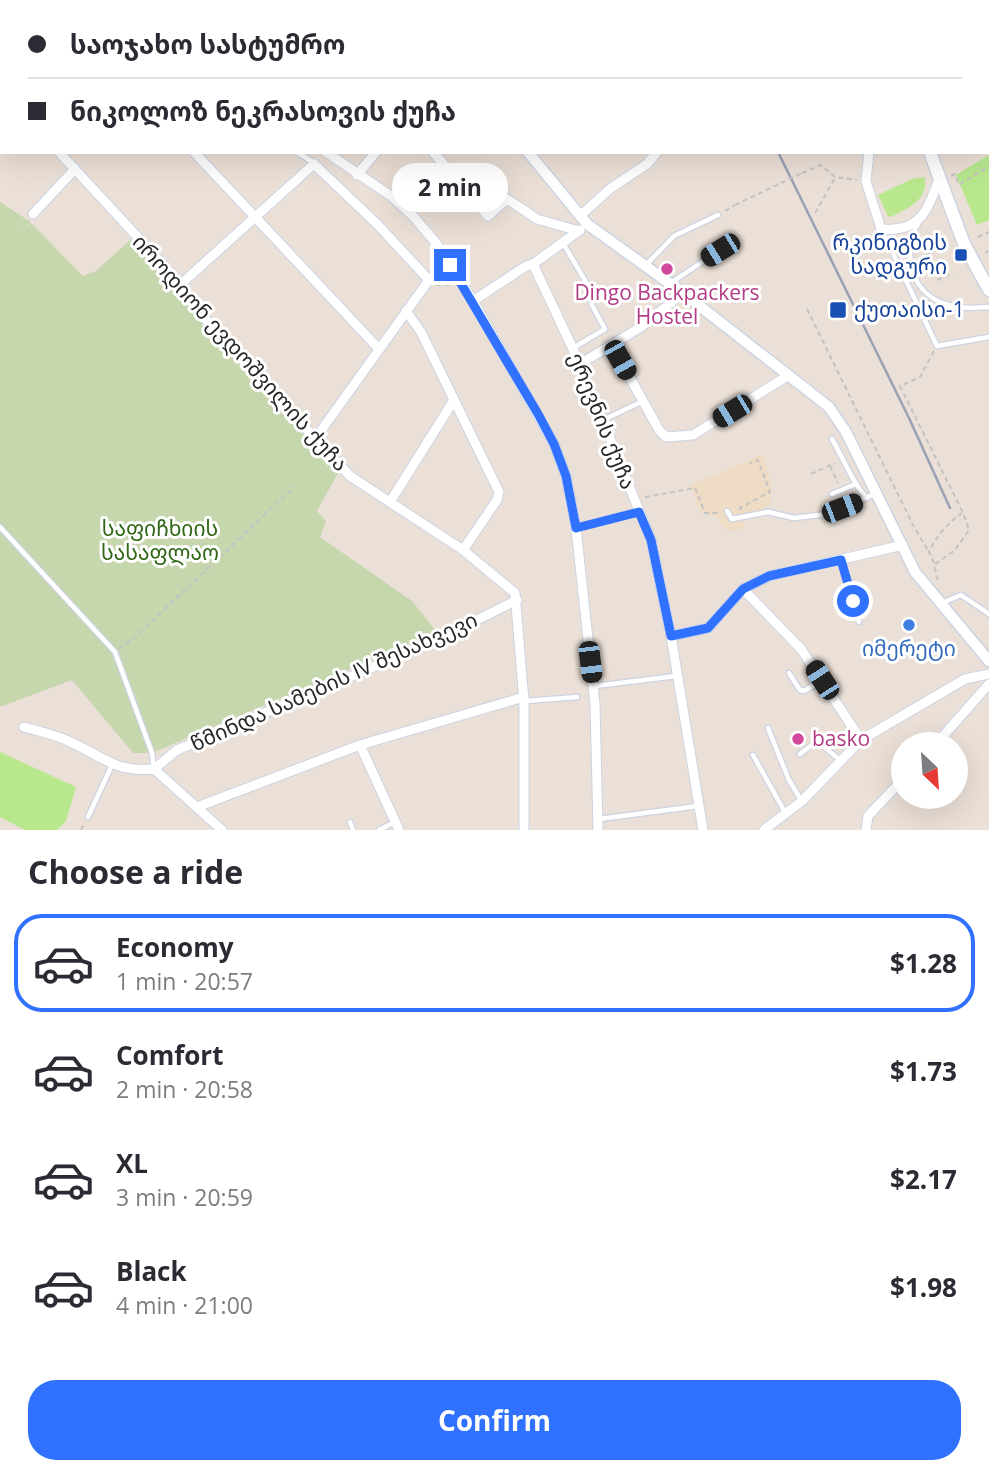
<!DOCTYPE html>
<meta charset="utf-8">
<style>
:root{--surface:#fff;--page:#f7f7f7;--text:#2b2b33;--muted:#7c7c81;--line:#e1e1e2;--accent:#3071ff}
body{margin:0;font-family:"Open Sans","Noto Sans Georgian",sans-serif;background:var(--page);color:var(--text);height:100vh;display:flex;flex-direction:column;font-size:26px;white-space:nowrap}
*{box-sizing:border-box;margin:0}
p{font-size:23px;color:var(--muted)}
.icon{flex:none;width:38px;height:38px;fill:none;stroke:currentColor;stroke-width:2;stroke-linecap:round;stroke-linejoin:round}
.map{position:relative;height:830px;overflow:hidden}
.drawer{display:flex;flex-direction:column;background:var(--surface);flex:1}
.drawer>*{flex:none}
.hud{position:absolute;left:0px;top:0px;width:990px;height:154px;box-shadow:0 7px 28px #0002;display:grid;align-content:center;height:154px;padding:0 28px;background:var(--surface)}
.needle{width:46px;rotate:155deg}
.fabs{position:absolute;left:891px;top:732px;display:grid;gap:14px}
.fabs a{display:grid;place-items:center;width:77px;height:77px;border-radius:50%;background:var(--surface);box-shadow:0 7px 28px #0002;font-size:35px}
.end{position:absolute;width:32px;height:32px;margin:-16px;border:9px solid #3071ff;background:#fff;box-shadow:0 0 0 4px #fff}
.from{border-radius:50%}
.bubble{position:absolute;height:49px;border-radius:24px;background:var(--surface);box-shadow:0 7px 28px #0002;font-size:23px;font-weight:700;line-height:49px;text-align:center}
.car{position:absolute;width:21px;height:42px;margin:-21px -10px;border-radius:9px;box-shadow:0 0 5px 2px #0007;background:linear-gradient(#222 24%,#8ab4d8 0 40%,#222 0 76%,#8ab4d8 0 86%,#222 0)}
.hud b{display:flex;align-items:center;gap:24px;height:66px;font-size:26px}
.hud b+b{border-top:2px solid var(--line)}
.hud i{width:18px;height:18px;background:var(--text)}
ul{padding:0;list-style:none}
li{display:flex;align-items:center;gap:21px;height:98px;margin:0 14px 10px;padding:0 14px;border:4px solid transparent;border-radius:28px}
li div{flex:1}
li b{display:block;font-size:26px}
li em{font-style:normal;font-weight:700}
li.current{border-color:var(--accent)}
li>.icon{width:63px;height:63px;stroke-width:1.5}
h2{padding:0 28px;font-size:32px;line-height:84px}
.button{display:flex;gap:14px;margin-top:auto;padding:14px 28px}
.button a{flex:1;height:80px;border-radius:28px;background:var(--accent);color:#fff;font-size:28px;font-weight:700;line-height:80px;text-align:center}
.map>svg:first-child{display:block}
.education{fill:#efdcc4}
.green{fill:#b8e78e}
.cemetery{fill:#c6d6ad}
.lines{fill:none;stroke-linecap:round;stroke-linejoin:round}
.service-casing{stroke:#ccd3e2;stroke-width:7}
.minor-casing{stroke:#ccd3e2;stroke-width:11}
.tertiary-casing{stroke:#ccd3e2;stroke-width:13}
.secondary-casing{stroke:#ccd3e2;stroke-width:15}
.path{stroke:#c3c3c3;stroke-width:2;stroke-dasharray:5 3.5;stroke-linecap:butt}
.service{stroke:#fff;stroke-width:4.5}
.minor{stroke:#fff;stroke-width:9}
.tertiary{stroke:#fff;stroke-width:10}
.secondary{stroke:#fff;stroke-width:12}
.rail{stroke:#9aa1b3;stroke-width:2.5}
.path-bridge{stroke:#c3c3c3;stroke-width:2;stroke-dasharray:5 3.5;stroke-linecap:butt}
.route{stroke:#3071ff;stroke-width:9}
.transit-dot{fill:#1a4fb4;stroke:#fff;stroke-width:2.5}
.hotel-dot{fill:#d1479c;stroke:#fff;stroke-width:2.5}
.shop-dot{fill:#3f7fe0;stroke:#fff;stroke-width:2.5}
.labels{text-anchor:middle;stroke-width:6;stroke-linejoin:round;paint-order:stroke}
.transit-label{font-size:21px;fill:#164399;stroke:#fff;text-anchor:end}
.hotel-label{font-size:21px;fill:#b23c85;stroke:#fff}
.street-label{font-size:21px;fill:#272727;stroke:#fff}
.park-label{font-size:21px;fill:#306714;stroke:#fff}
.shop-label{font-size:21px;fill:#366cbe;stroke:#fff}
</style>
<div class="map">
<svg width="989" height="830" viewBox="0 0 989 830">
<rect width="100%" height="100%" fill="#ebe0d7"/>
<polygon class="education" points="764,454 772,490 770,504 761,510 742,516 745,528 727,531 713,515 700,513 690,485"/>
<g class="green">
<polygon points="989,155 989,220 977,225 956,175"/>
<path d="M925,177C928,201 909,207 891,217L888,216L878,195L912,179Z"/>
<polygon points="0,752 76,787 66,821 57,830 25,830 0,817"/>
</g>
<polygon class="cemetery" points="0,202 31,222 14,238 31,223 83,276 96,271 131,239 338,473 317,511 326,521 320,537 412,601 437,632 152,753 133,753 72,680 0,707"/>
<g class="lines">
<g class="service-casing">
<g id="service">
<polyline points="755,0 756,2"/>
<polyline points="297,152 314,163"/>
<path d="M919,222C901,252 910,292 945,304C959,309 974,308 989,307"/>
<polyline points="882,230 937,346 989,337"/>
<polyline points="563,243 590,289 592,305 605,329 573,348"/>
<polyline points="645,266 674,236 718,215"/>
<polyline points="669,284 720,250"/>
<polyline points="603,420 643,401"/>
<path d="M832,439C841,454 855,488 867,498"/>
<polyline points="832,494 856,484"/>
<polyline points="727,511 732,519 768,512 794,518 827,514 877,493"/>
<polyline points="0,527 115,652 152,753 154,769"/>
<polyline points="576,528 638,512"/>
<polyline points="841,560 859,622"/>
<polyline points="942,603 961,595 989,614"/>
<polyline points="789,673 800,690 804,691 821,681"/>
<polyline points="595,686 676,676"/>
<polyline points="525,701 577,697"/>
<polyline points="768,728 789,780 801,800"/>
<polyline points="800,754 817,741 840,760"/>
<polyline points="753,755 786,814"/>
<polyline points="88,817 112,765"/>
<polyline points="599,819 698,806"/>
<polyline points="350,822 353,830"/>
<polyline points="379,830 395,822"/>
</g>
</g>
<g class="minor-casing">
<g id="minor">
<polyline points="51,0 52,2"/>
<polyline points="125,0 126,2"/>
<polyline points="609,0 610,2"/>
<polyline points="875,0 876,2"/>
<polyline points="164,2 165,0"/>
<polyline points="271,2 272,0"/>
<polyline points="383,2 384,0"/>
<polyline points="435,2 436,0"/>
<polyline points="525,2 526,0"/>
<polyline points="989,29 989,30"/>
<polyline points="0,90 2,91"/>
<polyline points="59,152 181,284 196,309 350,476 463,550 515,593 524,701 524,830"/>
<polyline points="194,152 379,349"/>
<polyline points="326,152 391,196 414,217 436,243 473,301 554,444 566,476 576,528 595,704 598,830"/>
<polyline points="433,152 488,216 507,199 537,219 579,231"/>
<path d="M869,152L866,181L881,229C920,233 928,210 939,179"/>
<polyline points="357,175 376,152"/>
<polyline points="33,214 75,169"/>
<polyline points="581,215 611,188 647,164 657,152"/>
<polyline points="533,264 580,364 651,540 671,636 703,830"/>
<polyline points="181,284 314,164 378,225 429,280 315,439"/>
<polyline points="473,301 526,266 533,264 580,230"/>
<polyline points="406,311 421,332 499,492 497,500 463,550"/>
<polyline points="612,345 659,430 666,437 693,435 789,375"/>
<polyline points="580,364 641,327 683,293"/>
<polyline points="390,502 454,400"/>
<polyline points="743,589 769,576 903,545"/>
<polyline points="671,636 708,628 743,589 801,649 861,740"/>
<path d="M24,727C38,731 53,734 66,740C100,754 113,773 154,769"/>
<polyline points="936,744 989,684"/>
<polyline points="360,745 399,830"/>
<polyline points="154,769 177,750 435,641 517,600"/>
<polyline points="154,769 222,830"/>
<polyline points="197,807 360,745 524,697"/>
<polyline points="764,830 802,801 861,740 965,679 989,674"/>
<polyline points="866,830 868,816 903,779"/>
</g>
</g>
<g class="tertiary-casing">
<g id="tertiary">
<polyline points="394,0 395,2"/>
<polyline points="528,152 587,224 683,293 829,407 846,432 915,572 989,661"/>
</g>
</g>
<g class="secondary-casing">
<g id="secondary">
<polyline points="933,2 933,0"/>
<polyline points="930,152 964,244 989,290"/>
</g>
</g>
<g class="path">
<polyline points="889,2 889,0"/>
<polyline points="802,173 821,165 835,177 857,180"/>
<polyline points="951,176 955,174 959,185 989,166"/>
<polyline points="725,211 735,205"/>
<polyline points="815,213 835,178"/>
<polyline points="978,237 989,232"/>
<polyline points="985,253 989,251"/>
<polyline points="925,256 940,248"/>
<polyline points="937,280 953,273"/>
<polyline points="436,285 452,285"/>
<polyline points="807,309 914,527 929,552"/>
<polyline points="934,351 920,377 900,386 963,513 969,530 955,550 934,565 938,582"/>
<polyline points="830,466 838,483"/>
<polyline points="811,474 835,463"/>
<polyline points="645,497 695,488 705,513 719,513"/>
<polyline points="740,510 740,508 770,492 758,460 750,463"/>
<path d="M934,563L929,552C937,535 947,524 962,513"/>
<polyline points="119,649 135,637 295,486"/>
<polyline points="81,830 85,822"/>
</g>
<use href="#service" class="service"/>
<use href="#minor" class="minor"/>
<use href="#tertiary" class="tertiary"/>
<use href="#secondary" class="secondary"/>
<g class="rail">
<polyline points="697,0 698,2"/>
<polyline points="778,152 909,418 950,508"/>
</g>
<polyline class="path-bridge" points="735,205 802,173"/>
</g>
<g class="lines">
<polyline class="route" points="450,265 538,414 554,444 566,476 576,528 639,512 651,540 671,636 708,628 743,589 769,576 841,560 853,601"/>
</g>
<g class="transit-dot">
<rect x="954" y="248" width="14" height="14" rx="3.5"/>
<rect x="829" y="301" width="18" height="18" rx="3.5"/>
</g>
<g class="hotel-dot">
<circle cx="667" cy="269" r="7"/>
<circle cx="798" cy="739" r="7"/>
</g>
<circle class="shop-dot" cx="909" cy="625" r="7"/>
<g class="labels">
<g class="transit-label">
<text x="947" y="250">რკინიგზის<tspan x="947" dy="24">სადგური</tspan></text>
<text x="854" y="317" text-anchor="start">ქუთაისი-1</text>
</g>
<g class="hotel-label">
<text x="667" y="300">Dingo Backpackers<tspan x="667" dy="24">Hostel</tspan></text>
<text x="812" y="746" text-anchor="start">basko</text>
</g>
<g class="street-label">
<text transform="translate(240 353) rotate(48)" y="7">იროდიონ ევდოშვილის ქუჩა</text>
<text transform="translate(602 421) rotate(68)" y="7">ერევნის ქუჩა</text>
<text transform="translate(334 682) rotate(-24)" y="7">წმინდა სამების IV შესახვევი</text>
</g>
<g class="park-label">
<text x="160" y="536">საფიჩხიის<tspan x="160" dy="24">სასაფლაო</tspan></text>
</g>
<g class="shop-label">
<text x="909" y="656">იმერეტი</text>
</g>
</g>
</svg>
<div class="fabs">
<a><svg class="needle" viewBox="-14 -14 28 28"><path d="M0-13l5 13h-10z" fill="#e53935"/><path d="M0 13l5-13h-10z" fill="#7c7c81"/></svg></a>
</div>
<i class="end from" style="left:853px;top:601px"></i>
<i class="end" style="left:450px;top:265px"></i>
<div class="bubble" style="left:392px;top:163px;width:116px">2 min</div>
<i class="car" style="left:720px;top:250px;rotate:238deg"></i>
<i class="car" style="left:620px;top:360px;rotate:151deg"></i>
<i class="car" style="left:732px;top:411px;rotate:239deg"></i>
<i class="car" style="left:842px;top:508px;rotate:69deg"></i>
<i class="car" style="left:590px;top:662px;rotate:173deg"></i>
<i class="car" style="left:822px;top:680px;rotate:327deg"></i>
<div class="hud">
<b><i class="from"></i>საოჯახო სასტუმრო</b>
<b><i></i>ნიკოლოზ ნეკრასოვის ქუჩა</b>
</div>
</div>
<section class="drawer">
<h2>Choose a ride</h2>
<ul>
<li class="current"><svg class="icon" aria-label="car" viewBox="0 0 24 24"><path d="M5 17H2v-5l4-1 3-4h7l3 4 3 1v5h-3M9 17h6M6 11h13"/><circle cx="7" cy="17" r="2"/><circle cx="17" cy="17" r="2"/></svg><div><b>Economy</b><p>1 min · 20:57</p></div><em>$1.28</em></li>
<li><svg class="icon" aria-label="car" viewBox="0 0 24 24"><path d="M5 17H2v-5l4-1 3-4h7l3 4 3 1v5h-3M9 17h6M6 11h13"/><circle cx="7" cy="17" r="2"/><circle cx="17" cy="17" r="2"/></svg><div><b>Comfort</b><p>2 min · 20:58</p></div><em>$1.73</em></li>
<li><svg class="icon" aria-label="car" viewBox="0 0 24 24"><path d="M5 17H2v-5l4-1 3-4h7l3 4 3 1v5h-3M9 17h6M6 11h13"/><circle cx="7" cy="17" r="2"/><circle cx="17" cy="17" r="2"/></svg><div><b>XL</b><p>3 min · 20:59</p></div><em>$2.17</em></li>
<li><svg class="icon" aria-label="car" viewBox="0 0 24 24"><path d="M5 17H2v-5l4-1 3-4h7l3 4 3 1v5h-3M9 17h6M6 11h13"/><circle cx="7" cy="17" r="2"/><circle cx="17" cy="17" r="2"/></svg><div><b>Black</b><p>4 min · 21:00</p></div><em>$1.98</em></li>
</ul>
<div class="button"><a>Confirm</a></div>
</section>
